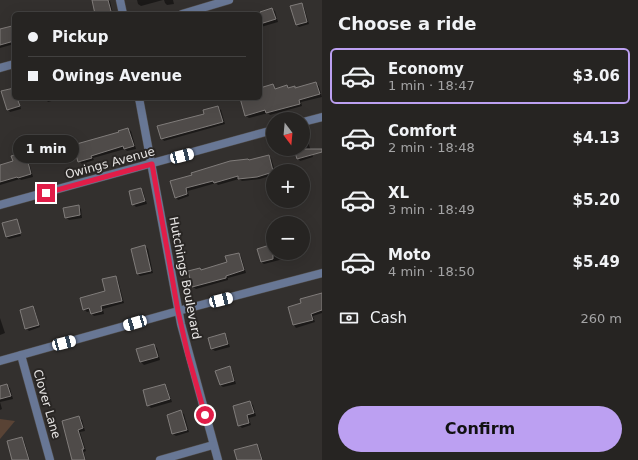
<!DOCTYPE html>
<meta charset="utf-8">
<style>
:root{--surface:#262422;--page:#2e2c2a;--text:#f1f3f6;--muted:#a4a4a5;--line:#424140;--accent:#bca0f2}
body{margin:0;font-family:"DejaVu Sans",sans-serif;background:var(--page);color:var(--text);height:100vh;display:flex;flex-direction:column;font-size:15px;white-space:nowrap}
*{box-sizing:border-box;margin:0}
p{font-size:13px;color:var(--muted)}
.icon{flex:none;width:22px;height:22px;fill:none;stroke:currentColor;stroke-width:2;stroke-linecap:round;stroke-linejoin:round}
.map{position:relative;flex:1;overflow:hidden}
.side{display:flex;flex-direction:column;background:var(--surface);width:316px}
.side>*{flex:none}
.banner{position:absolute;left:12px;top:12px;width:250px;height:88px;border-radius:6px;box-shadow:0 4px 16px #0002,0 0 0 1px var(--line);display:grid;align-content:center;height:88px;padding:0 16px;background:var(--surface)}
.needle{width:26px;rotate:164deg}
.controls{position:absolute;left:266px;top:112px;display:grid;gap:8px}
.controls a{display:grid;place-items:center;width:44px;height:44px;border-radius:50%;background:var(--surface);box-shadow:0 4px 16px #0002,0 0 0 1px var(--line);font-size:20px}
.end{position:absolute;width:18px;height:18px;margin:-9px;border:5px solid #e11d48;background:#fff;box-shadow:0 0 0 2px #fff}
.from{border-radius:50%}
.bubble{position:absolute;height:28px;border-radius:14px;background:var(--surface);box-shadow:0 4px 16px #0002,0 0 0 1px var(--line);font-size:13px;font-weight:800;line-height:28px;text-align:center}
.car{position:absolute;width:12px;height:24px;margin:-12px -6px;border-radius:5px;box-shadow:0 0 3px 1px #0007;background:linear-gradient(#fff 24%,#345 0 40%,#fff 0 76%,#345 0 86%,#fff 0)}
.banner b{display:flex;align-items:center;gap:14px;height:38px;font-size:15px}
.banner b+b{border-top:1px solid var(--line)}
.banner i{width:10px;height:10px;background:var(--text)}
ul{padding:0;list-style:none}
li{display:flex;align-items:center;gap:12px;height:56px;margin:0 8px 6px;padding:0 8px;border:2px solid transparent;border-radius:6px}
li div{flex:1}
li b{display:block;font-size:15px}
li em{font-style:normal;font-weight:800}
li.selected{border-color:var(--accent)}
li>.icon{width:36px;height:36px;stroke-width:1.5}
h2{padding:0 16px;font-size:18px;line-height:48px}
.pay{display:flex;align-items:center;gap:10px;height:44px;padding:0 16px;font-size:15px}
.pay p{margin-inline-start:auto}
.action{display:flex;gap:8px;margin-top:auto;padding:8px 16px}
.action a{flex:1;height:46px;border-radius:24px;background:var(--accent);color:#111;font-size:16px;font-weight:800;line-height:46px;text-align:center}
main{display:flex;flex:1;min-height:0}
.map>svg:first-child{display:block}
.green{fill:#594335}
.shadow{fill:#0007}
.building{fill:#4f4b49;stroke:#807c7a}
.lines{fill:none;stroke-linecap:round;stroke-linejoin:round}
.street-casing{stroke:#504d4b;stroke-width:9}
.street{stroke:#687795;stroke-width:8}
.route{stroke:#e11d48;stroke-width:5}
.labels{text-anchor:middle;stroke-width:4;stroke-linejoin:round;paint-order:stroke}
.street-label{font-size:12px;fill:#e8e6e5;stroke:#292624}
</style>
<main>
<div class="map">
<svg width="322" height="460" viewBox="0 0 322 460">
<rect width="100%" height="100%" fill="#33302e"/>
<polygon class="green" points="0,419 15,421 0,439"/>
<g class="shadow">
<polygon points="100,0 110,1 113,14 96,14"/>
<polygon points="137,0 163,0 141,6 138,4"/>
<polygon points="164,0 173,0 174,4 167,5 165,3"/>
<polygon points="302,4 304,7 309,24 299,27 297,25"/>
<polygon points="272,9 275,11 278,22 261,27 260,26 260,14 256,14"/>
<polygon points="11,27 14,29 14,44 0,48 0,30"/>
<polygon points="316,83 319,86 322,97 301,102 302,106 270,115 268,113 249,118 246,116 241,98 260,98 260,90 273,86 276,89 287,86 289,89 295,87 296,89"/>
<polygon points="14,98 18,98 21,109 10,112 8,109"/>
<polygon points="45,98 62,98 48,102"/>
<polygon points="218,107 221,110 225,124 164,141 162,138"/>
<polygon points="128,129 131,131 136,149 127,151 125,149 93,158 94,160 82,164 79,161 120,132"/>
<polygon points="306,139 308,142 313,157 300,161 298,158 295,149 303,149 303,140"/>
<polygon points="20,155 22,158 23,160 26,160 29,162 33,177 21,180 20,179 0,185 0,166 14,162"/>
<polygon points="269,156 271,158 275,171 273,171 273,175 260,179 242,181 239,179 218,185 216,183 188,191 189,196 178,200 176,197 171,182"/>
<polygon points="140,189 143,191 147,204 136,207 133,204"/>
<polygon points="78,206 81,209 82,218 69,220 66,217"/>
<polygon points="17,220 18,222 17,222 21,236 9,239 6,237"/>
<polygon points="273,245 273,253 290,253 291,257 264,264 261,262"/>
<polygon points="145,246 148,249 153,273 140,276 138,274"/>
<polygon points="239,254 241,256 246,273 228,278 228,280 196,289 193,287 201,271 228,263"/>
<polygon points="115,277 118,280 124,303 103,309 104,314 94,316 92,314 91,311 87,312 84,309 107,291"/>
<polygon points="322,294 322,313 313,316 315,322 296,328 294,325 289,308 302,304"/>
<polygon points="33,307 35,310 40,327 29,331 26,328"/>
<polygon points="0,318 5,333 0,335"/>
<polygon points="225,334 227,337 230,347 215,351 212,349 209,338"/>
<polygon points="154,345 157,348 160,360 144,365 141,362 138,350"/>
<polygon points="230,368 232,370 236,384 223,387 220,385"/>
<polygon points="7,385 10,388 13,399 0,402 2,409 0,410 0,387"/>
<polygon points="165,385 167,388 172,402 151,408 148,405"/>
<polygon points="250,402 253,405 256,416 249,418 251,425 242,428 239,425"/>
<polygon points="181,412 184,414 189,432 176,436 173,434"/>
<polygon points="79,417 82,420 85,431 80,432 86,451 84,452 86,460 73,460"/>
<polygon points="22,438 24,440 30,460 16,460"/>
<polygon points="257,445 259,447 263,460 238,460"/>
</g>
<g class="building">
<polygon points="92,0 108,0 111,11 101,14 95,14"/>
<polygon points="302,3 307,22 296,25 290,6"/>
<polygon points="272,8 276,19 260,24 260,12"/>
<polygon points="12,26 14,34 14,41 0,45 0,29"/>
<polygon points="316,82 320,94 299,100 300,104 266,113 265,110 245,116 240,98 260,98 260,88 273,84 275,89 287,85 288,88 295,86 295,88"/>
<polygon points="14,88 14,98 17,98 20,106 7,110 1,91"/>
<polygon points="218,106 223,122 161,139 157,126 204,114 203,110"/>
<polygon points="128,128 134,146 124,149 123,146 91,156 92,158 78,162 73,145 119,132 118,131"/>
<polygon points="294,149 322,149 322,152 297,159"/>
<polygon points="20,154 22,160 27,158 31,174 18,178 17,177 0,182 0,165 13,161 11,156"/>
<polygon points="269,155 273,171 273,172 257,177 238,179 238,176 214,183 213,181 186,188 187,194 175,198 170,181 192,175 191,173 230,161 248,159 249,160"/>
<polygon points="141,188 145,201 132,205 129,191"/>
<polygon points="79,205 80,215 65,218 63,208"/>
<polygon points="17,219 21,233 6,237 2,223"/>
<polygon points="273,244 273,259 261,262 257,249"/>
<polygon points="145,245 151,271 137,274 131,249"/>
<polygon points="239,253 244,270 226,276 226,278 192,287 188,271 200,268 201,270 227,262 225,256"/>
<polygon points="116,276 122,301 101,306 102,311 91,314 89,308 83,310 80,298 105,291 102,279"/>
<polygon points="322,293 322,310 311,314 313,320 293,325 288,307 301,303 300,299"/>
<polygon points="33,306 39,325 25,329 20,310"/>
<polygon points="225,333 228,344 211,349 208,338"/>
<polygon points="154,344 158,357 140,362 136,349"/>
<polygon points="230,366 234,381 220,385 215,371"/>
<polygon points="7,384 11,396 0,399 0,386"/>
<polygon points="165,384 170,399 147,406 143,390"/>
<polygon points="250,401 254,413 247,415 249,423 238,426 233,406"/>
<polygon points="181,410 187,430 172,434 167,415"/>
<polygon points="79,416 83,428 78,430 84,449 82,449 85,460 72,460 62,421"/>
<polygon points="22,437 29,460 12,460 7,441"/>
<polygon points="257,444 262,460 237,460 234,450"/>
</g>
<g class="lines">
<g class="street-casing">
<g id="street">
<polyline points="120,0 123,14"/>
<polyline points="182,14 229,0"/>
<polyline points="0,68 14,64"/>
<polyline points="139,98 181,324 218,460"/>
<polyline points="303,122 322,117"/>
<polyline points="0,205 273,130"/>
<polyline points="21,355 50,460"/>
<polyline points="0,361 178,311 322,273"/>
<polyline points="160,460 213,445"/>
</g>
</g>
<use href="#street" class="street"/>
</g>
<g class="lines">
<polyline class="route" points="46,193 152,164 178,311 188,355 205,415"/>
</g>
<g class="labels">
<g class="street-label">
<text transform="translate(110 163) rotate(-15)" y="4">Owings Avenue</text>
<text transform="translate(185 278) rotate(79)" y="4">Hutchings Boulevard</text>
<text transform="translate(47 404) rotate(74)" y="4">Clover Lane</text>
</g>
</g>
</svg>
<div class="controls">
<a><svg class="needle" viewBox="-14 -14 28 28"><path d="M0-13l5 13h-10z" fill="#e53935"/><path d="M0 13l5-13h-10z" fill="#a4a4a5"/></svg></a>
<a>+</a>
<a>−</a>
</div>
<i class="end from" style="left:205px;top:415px"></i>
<i class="end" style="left:46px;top:193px"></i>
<div class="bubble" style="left:13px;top:135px;width:66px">1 min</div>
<i class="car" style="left:182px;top:156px;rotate:75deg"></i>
<i class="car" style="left:221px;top:300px;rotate:75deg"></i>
<i class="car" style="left:135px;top:323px;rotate:254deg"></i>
<i class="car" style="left:64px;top:343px;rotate:75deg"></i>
<div class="banner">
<b><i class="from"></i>Pickup</b>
<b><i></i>Owings Avenue</b>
</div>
</div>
<section class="side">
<h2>Choose a ride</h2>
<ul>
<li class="selected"><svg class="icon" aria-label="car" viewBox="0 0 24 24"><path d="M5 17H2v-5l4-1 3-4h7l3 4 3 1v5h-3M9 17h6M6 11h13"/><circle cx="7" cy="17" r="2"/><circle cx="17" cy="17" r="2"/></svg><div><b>Economy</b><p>1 min · 18:47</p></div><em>$3.06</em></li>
<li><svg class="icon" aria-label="car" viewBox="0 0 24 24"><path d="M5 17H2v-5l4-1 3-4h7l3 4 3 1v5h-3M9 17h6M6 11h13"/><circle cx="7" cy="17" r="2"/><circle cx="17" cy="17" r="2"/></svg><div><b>Comfort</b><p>2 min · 18:48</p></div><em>$4.13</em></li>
<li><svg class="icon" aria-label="car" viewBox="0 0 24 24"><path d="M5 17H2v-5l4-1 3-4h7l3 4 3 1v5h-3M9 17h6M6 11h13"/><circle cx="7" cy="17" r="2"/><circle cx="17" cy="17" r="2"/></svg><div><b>XL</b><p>3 min · 18:49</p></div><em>$5.20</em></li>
<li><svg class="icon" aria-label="car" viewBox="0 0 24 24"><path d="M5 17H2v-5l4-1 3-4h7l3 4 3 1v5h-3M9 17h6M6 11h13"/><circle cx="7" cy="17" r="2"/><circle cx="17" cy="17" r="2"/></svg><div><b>Moto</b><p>4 min · 18:50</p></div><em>$5.49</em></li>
</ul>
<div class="pay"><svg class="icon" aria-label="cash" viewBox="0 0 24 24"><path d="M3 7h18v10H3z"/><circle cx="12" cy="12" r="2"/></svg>Cash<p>260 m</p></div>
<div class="action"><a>Confirm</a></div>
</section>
</main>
